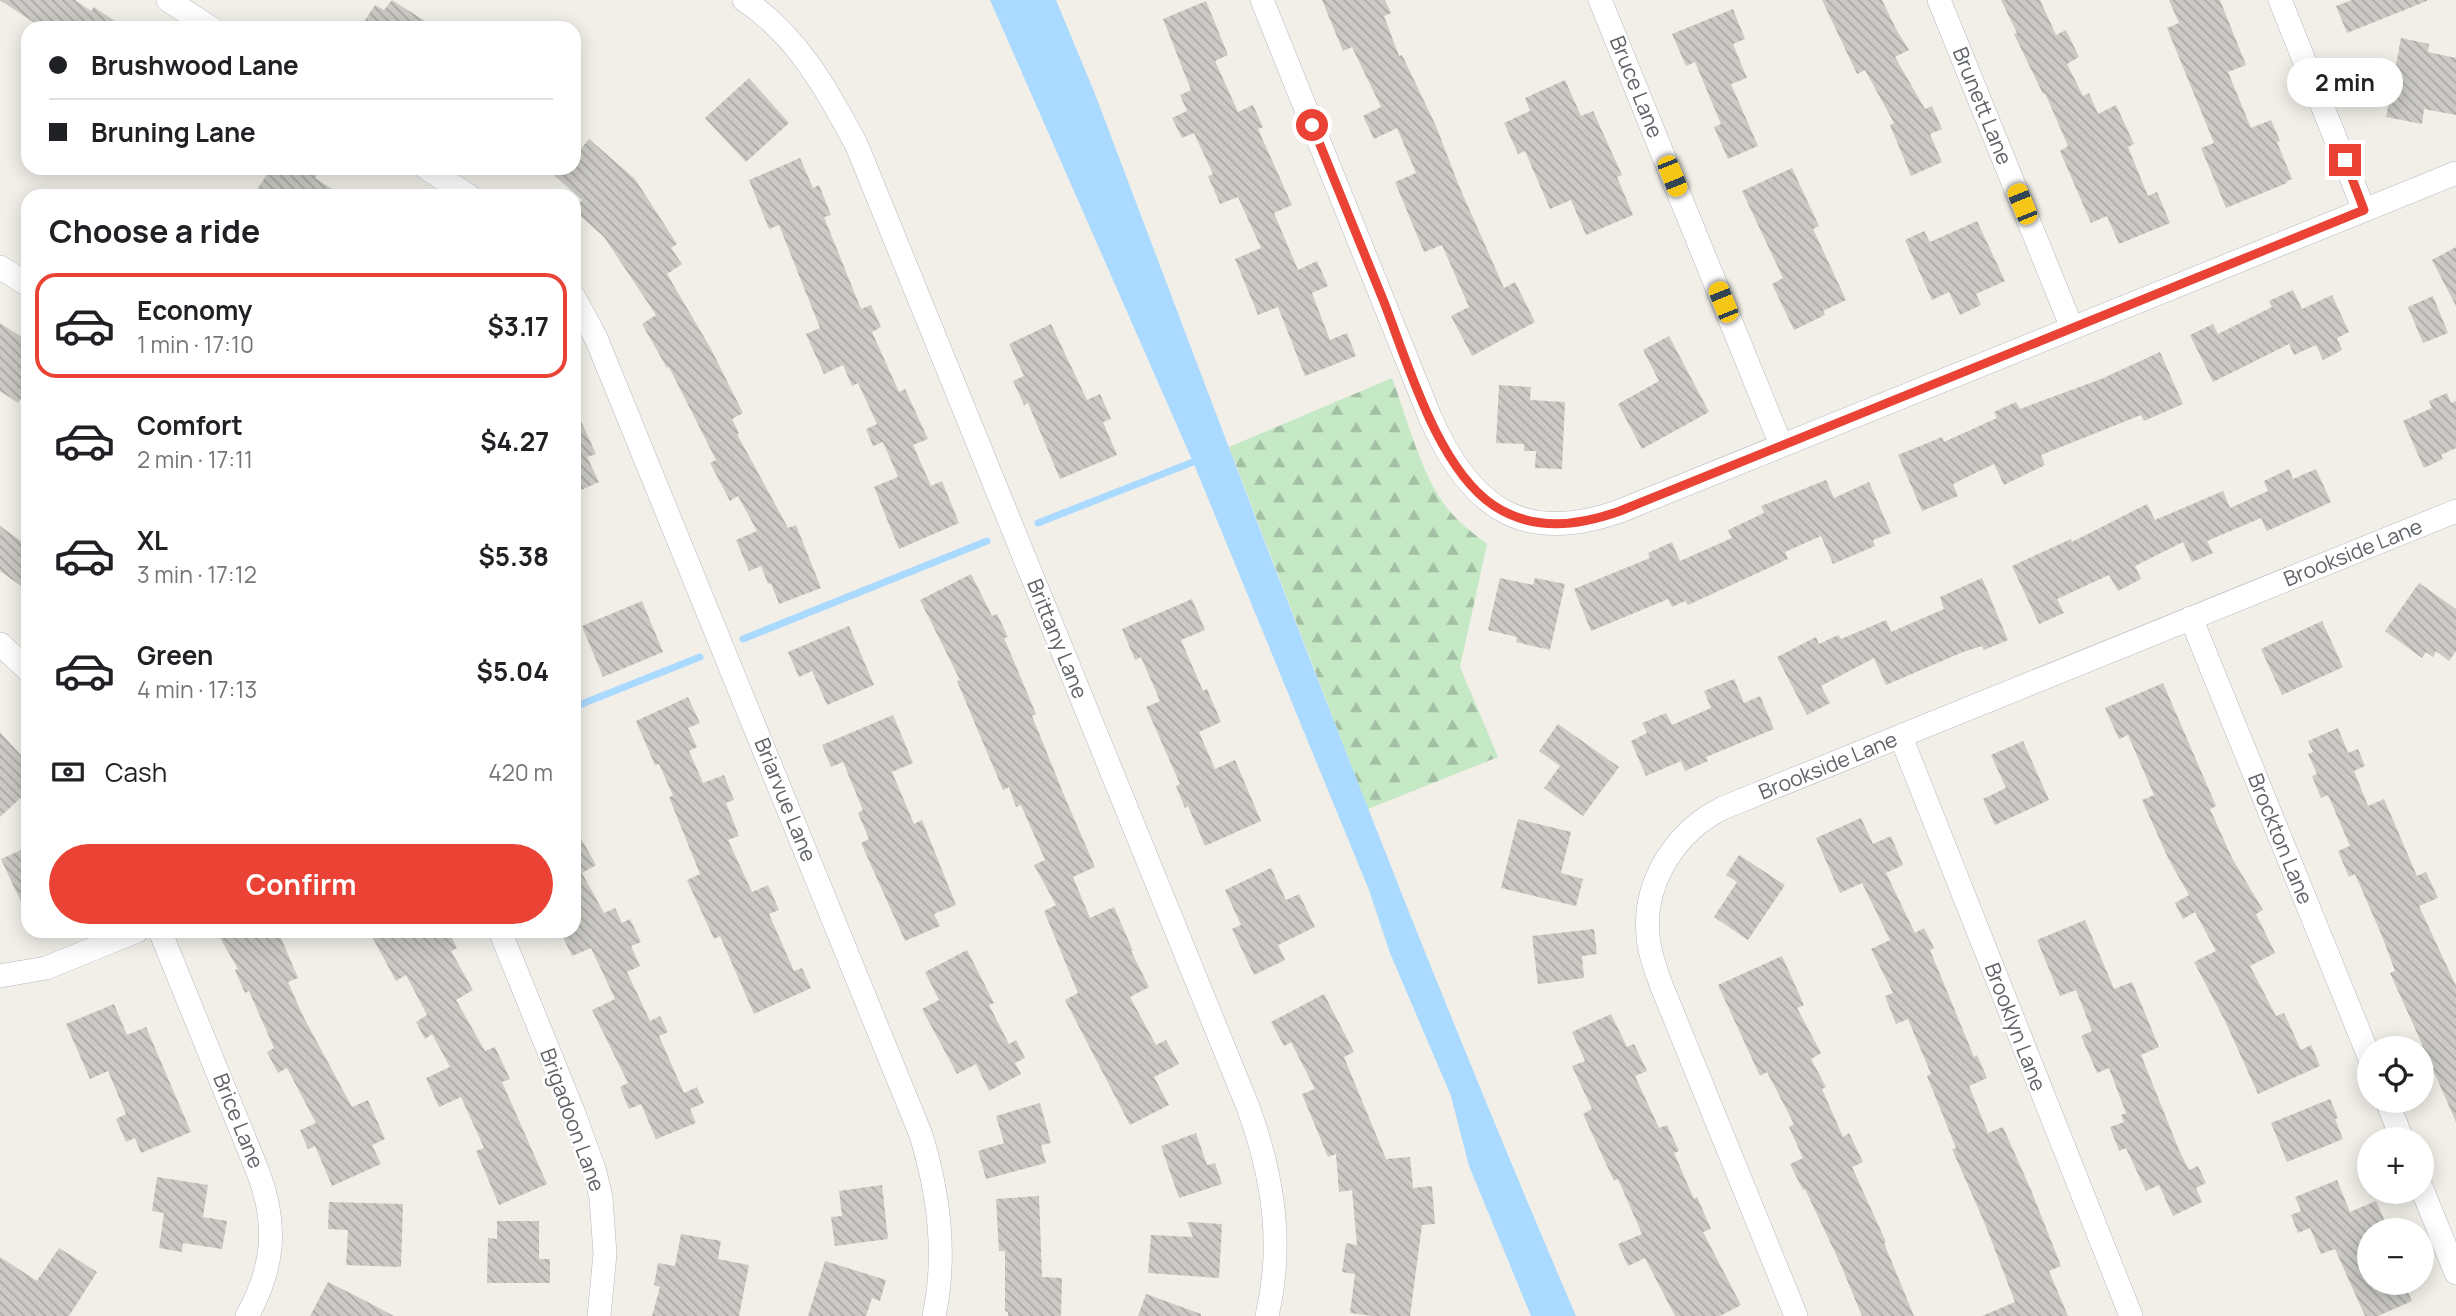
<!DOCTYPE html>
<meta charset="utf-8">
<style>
:root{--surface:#fff;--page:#f6f6f6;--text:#202124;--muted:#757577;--line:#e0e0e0;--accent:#ea4335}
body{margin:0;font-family:Manrope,sans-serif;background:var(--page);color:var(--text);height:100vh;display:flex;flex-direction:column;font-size:26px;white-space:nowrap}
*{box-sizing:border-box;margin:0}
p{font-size:23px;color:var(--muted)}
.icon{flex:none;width:38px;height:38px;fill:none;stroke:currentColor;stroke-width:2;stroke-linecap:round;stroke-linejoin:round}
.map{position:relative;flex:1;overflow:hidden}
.panel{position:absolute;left:21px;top:189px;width:560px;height:749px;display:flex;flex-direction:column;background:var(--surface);border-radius:21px;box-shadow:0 4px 18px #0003}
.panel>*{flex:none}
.top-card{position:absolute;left:21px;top:21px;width:560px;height:154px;border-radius:21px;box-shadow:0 4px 18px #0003;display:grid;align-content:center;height:154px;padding:0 28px;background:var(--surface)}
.tools{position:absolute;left:2357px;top:1036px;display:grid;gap:14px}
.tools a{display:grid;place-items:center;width:77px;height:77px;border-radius:50%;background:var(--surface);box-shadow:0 4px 18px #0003;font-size:35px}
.end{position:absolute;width:32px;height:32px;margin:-16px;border:9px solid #ea4335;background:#fff;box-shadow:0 0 0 4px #fff}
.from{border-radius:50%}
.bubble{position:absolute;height:49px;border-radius:24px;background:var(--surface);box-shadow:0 4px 18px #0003;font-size:23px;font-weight:700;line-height:49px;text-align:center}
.car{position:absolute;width:21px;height:42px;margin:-21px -10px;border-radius:9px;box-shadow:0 0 5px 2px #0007;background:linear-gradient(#f5c518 24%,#345 0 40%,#f5c518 0 76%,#345 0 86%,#f5c518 0)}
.top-card b{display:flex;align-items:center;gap:24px;height:66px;font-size:26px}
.top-card b+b{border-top:2px solid var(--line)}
.top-card i{width:18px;height:18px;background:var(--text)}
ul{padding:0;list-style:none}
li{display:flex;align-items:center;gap:21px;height:105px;margin:0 14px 10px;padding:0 14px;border:4px solid transparent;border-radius:21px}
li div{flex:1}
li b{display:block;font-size:26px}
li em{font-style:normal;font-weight:700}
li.active{border-color:var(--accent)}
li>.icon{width:63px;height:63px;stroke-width:1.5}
h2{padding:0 28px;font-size:32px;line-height:84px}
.pay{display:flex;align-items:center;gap:18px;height:77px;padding:0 28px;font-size:26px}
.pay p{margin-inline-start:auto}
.action{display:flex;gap:14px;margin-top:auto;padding:14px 28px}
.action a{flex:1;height:80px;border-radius:42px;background:var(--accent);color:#fff;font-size:28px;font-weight:700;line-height:80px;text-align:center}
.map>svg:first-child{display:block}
.forest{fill:url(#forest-firs)}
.water{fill:#aadaff}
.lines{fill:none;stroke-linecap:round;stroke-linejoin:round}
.stream{stroke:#aadaff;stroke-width:7}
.building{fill:url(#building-back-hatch)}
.minor-casing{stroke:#b5b8bc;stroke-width:24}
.minor{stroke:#fff;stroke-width:23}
.route{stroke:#ea4335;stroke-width:9}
.labels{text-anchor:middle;stroke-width:5;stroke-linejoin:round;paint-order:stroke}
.street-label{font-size:21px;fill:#5f6368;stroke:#fff}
</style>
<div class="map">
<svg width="2456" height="1316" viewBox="0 0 2456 1316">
<defs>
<pattern id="forest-firs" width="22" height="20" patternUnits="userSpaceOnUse" patternTransform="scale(1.75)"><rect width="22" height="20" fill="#c5e8c5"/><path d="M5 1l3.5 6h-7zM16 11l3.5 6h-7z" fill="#a3c0a4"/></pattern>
<pattern id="building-back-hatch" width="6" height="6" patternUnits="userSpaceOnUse" patternTransform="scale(1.75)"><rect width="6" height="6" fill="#cccac5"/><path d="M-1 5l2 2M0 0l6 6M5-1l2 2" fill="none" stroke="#a9a8a4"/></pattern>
</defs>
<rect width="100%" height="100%" fill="#f1efe8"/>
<path class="forest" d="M1392,378C1407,418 1421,475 1447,508C1458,522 1473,533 1487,544L1460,667L1498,757L1368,809L1229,447Z"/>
<path class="water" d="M990,0H1056L1095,94C1250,503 1403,914 1576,1316H1531L1469,1166L1451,1096L1390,953L1369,890L1193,462Z"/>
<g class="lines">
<g class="stream">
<polyline points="1038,523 1193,462"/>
<polyline points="743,639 987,541"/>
<polyline points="574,707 700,657"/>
</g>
</g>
<g class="building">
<polygon points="0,0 75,0 91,11 94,7 125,28 42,28"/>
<polygon points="392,0 436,28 360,28 375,5 384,10"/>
<polygon points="1322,0 1385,0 1391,13 1384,16 1399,56 1402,55 1436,126 1459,186 1504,288 1515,282 1535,322 1472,356 1451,316 1469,307 1442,245 1424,252 1395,182 1416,173 1397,128 1374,139 1363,116 1381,107 1352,47 1343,51"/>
<polygon points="1822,0 1882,0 1896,29 1909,50 1895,57 1925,109 1932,106 1942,129 1930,134 1942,162 1911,176 1890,125 1894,123 1865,70 1857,74"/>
<polygon points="2001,0 2040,0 2056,35 2066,30 2079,57 2067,64 2083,96 2089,93 2098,114 2116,105 2134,144 2128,147 2148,196 2157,192 2170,223 2119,244 2107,216 2091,223 2060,151 2068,146 2045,93 2043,94 2014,34 2017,33"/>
<polygon points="2169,0 2220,0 2246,65 2228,72 2251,128 2271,120 2280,141 2277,142 2292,179 2287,181 2287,183 2226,208 2201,148 2214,143 2167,28 2179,23"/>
<polygon points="2352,0 2427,0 2427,1 2347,33 2336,6"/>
<polygon points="1206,1 1228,55 1215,61 1238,112 1253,105 1263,127 1258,129 1292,205 1274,213 1298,270 1317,261 1328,286 1312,293 1330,340 1347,333 1356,356 1305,376 1278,307 1258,315 1235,259 1261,248 1238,197 1220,204 1208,176 1213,174 1194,133 1182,138 1172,118 1187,111 1180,95 1191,90 1163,19"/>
<polygon points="1733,9 1745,39 1733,44 1747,78 1731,84 1758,146 1728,159 1714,127 1721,124 1695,62 1686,66 1672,34"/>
<polygon points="2401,38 2429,44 2428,52 2456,58 2456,115 2424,109 2422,124 2386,117"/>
<polygon points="749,78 789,123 746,162 705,118"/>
<polygon points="1565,80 1581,116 1593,111 1622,175 1617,177 1633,215 1586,235 1571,200 1550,209 1525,151 1518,154 1504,123 1530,111 1525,98"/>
<polygon points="589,139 635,179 677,244 671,248 682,264 667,274 711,349 743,413 732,419 739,433 737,434 788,528 796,525 821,588 779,604 771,583 768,584 761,566 749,571 736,540 757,531 738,496 730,501 710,463 716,460 669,367 667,368 642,324 656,315 604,237 574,210 582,200 546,168 574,168 574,157"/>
<polygon points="800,158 813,188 819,185 831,215 824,217 861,309 871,305 881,327 872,332 899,392 905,389 928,439 913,445 931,486 942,481 959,523 899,549 874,487 898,477 883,442 873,446 866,429 877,424 858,383 852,386 843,365 824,374 806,334 820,328 779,225 769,229 749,180"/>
<polygon points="271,168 322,168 315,178 343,196 253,196"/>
<polygon points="1792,168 1819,226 1813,229 1846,300 1823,311 1825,315 1794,330 1772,284 1783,278 1742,191"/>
<polygon points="1977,221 2005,281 1976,294 1981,305 1960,315 1949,292 1932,300 1905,240 1924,231 1930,242"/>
<polygon points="2456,247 2456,306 2432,260"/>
<polygon points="2293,290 2302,309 2332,295 2349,332 2337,338 2342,350 2323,360 2316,345 2294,355 2289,344 2213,382 2190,335 2213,324 2218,334 2272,307 2269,301"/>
<polygon points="2433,296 2448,333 2423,343 2408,307"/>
<polygon points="0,323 25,339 21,346 28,350 28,388 18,403 0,391"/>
<polygon points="1051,324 1087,400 1100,394 1111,419 1103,422 1117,455 1060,479 1028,403 1024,405 1013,381 1024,376 1009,344"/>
<polygon points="1669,336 1709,412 1642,449 1618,404 1659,381 1643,350"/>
<polygon points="2160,352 2183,404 2144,421 2141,415 2041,455 2045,465 2004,485 1994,464 1953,484 1958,496 1922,511 1898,455 1942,437 1944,442 1997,418 1994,412 2016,402 2020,409 2101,379"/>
<polygon points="1499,385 1531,387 1530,400 1565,402 1562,469 1535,468 1536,451 1524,451 1524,444 1496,443"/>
<polygon points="2447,393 2451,403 2456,401 2456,448 2441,455 2443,459 2424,468 2403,421 2432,408 2429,401"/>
<polygon points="574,406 596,454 587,457 599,482 574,493"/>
<polygon points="2289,469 2293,479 2316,469 2331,502 2267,531 2261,518 2207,541 2213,553 2192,562 2183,542 2135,566 2141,579 2118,591 2109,575 2057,599 2064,613 2039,624 2012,566 2071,539 2072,542 2147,504 2155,520 2223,491 2230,508 2268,491 2264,481"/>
<polygon points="1826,480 1834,498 1869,482 1891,533 1873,540 1875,546 1833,564 1821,536 1785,552 1788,559 1688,605 1685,601 1672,607 1668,599 1591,631 1574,589 1650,558 1648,553 1672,542 1680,561 1732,538 1728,530 1764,513 1761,506"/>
<polygon points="0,526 28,546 28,591 0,571"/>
<polygon points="971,574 992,616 997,614 1008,637 1004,638 1036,714 1032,716 1066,800 1095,867 1073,877 1090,918 1114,907 1133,951 1131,951 1149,987 1130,997 1156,1045 1166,1040 1179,1064 1154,1077 1169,1105 1130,1125 1065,1000 1078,993 1044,911 1056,905 1034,865 1045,860 1021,805 1016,807 1009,787 1003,790 957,681 960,680 920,600"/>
<polygon points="1500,578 1533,585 1535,578 1565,584 1550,650 1516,642 1517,637 1488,630"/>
<polygon points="1982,578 2008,640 1984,650 1982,646 1963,652 1886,685 1874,658 1821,686 1830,703 1807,715 1777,657 1816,637 1819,644 1838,635 1841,639 1886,620 1891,632 1944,609 1940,597"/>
<polygon points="2419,583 2456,609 2456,651 2449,661 2436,651 2433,657 2426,652 2422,658 2385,631"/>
<polygon points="1192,599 1205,630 1181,640 1203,691 1207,689 1221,722 1199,732 1215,769 1235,760 1261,821 1205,846 1188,806 1185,808 1176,786 1180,784 1146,707 1160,701 1141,657 1135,660 1122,629"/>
<polygon points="642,601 663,652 603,677 582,626"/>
<polygon points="2322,621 2343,667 2282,695 2261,649"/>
<polygon points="849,626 874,685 827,705 812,671 799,677 788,652"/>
<polygon points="1734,679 1744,703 1760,696 1774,729 1706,757 1708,761 1685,771 1681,761 1646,776 1631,741 1647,733 1642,723 1666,713 1672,725 1711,708 1704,691"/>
<polygon points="2163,683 2216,806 2210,809 2232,858 2263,910 2256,914 2275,953 2250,966 2276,1016 2284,1013 2301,1050 2311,1045 2320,1066 2258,1094 2225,1021 2194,962 2216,951 2195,912 2183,919 2175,903 2189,895 2169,860 2142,800 2154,795 2128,735 2119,739 2105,708"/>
<polygon points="688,697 700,723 688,728 697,747 689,751 703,783 724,775 734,800 726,803 739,836 728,840 752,892 768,885 779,910 769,914 794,971 802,968 811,988 754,1014 720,936 714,939 687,880 700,874 669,797 673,796 659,764 655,765 636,721"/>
<polygon points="893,715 913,763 892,772 914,824 922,820 956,905 934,914 940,926 905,941 861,843 869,839 858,813 863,810 843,762 831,767 822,745"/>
<polygon points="1558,724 1619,767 1583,816 1544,788 1560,766 1539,751"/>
<polygon points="2338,728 2348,753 2358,749 2365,766 2354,771 2368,806 2384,799 2417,876 2426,872 2438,898 2419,906 2456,986 2456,1122 2435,1074 2430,1076 2422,1059 2422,1044 2390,973 2395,971 2382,936 2355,874 2349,877 2338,851 2350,846 2328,795 2321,798 2312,776 2317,774 2308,754 2313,752 2308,741"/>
<polygon points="0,732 28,763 28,791 0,817"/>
<polygon points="2023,741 2049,800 1995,825 1983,799 2006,788 1991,755"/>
<polygon points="1861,818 1873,844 1891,836 1903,865 1886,873 1915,933 1924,928 1934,948 1930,950 1974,1057 1977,1055 1987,1078 1969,1086 1988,1133 2003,1127 2031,1190 2061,1266 2049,1271 2068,1316 1982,1316 2015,1302 1985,1224 1952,1149 1956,1148 1927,1076 1931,1074 1908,1019 1896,1024 1885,996 1893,993 1871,949 1890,940 1862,883 1840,893 1816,838"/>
<polygon points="1518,819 1571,832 1561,873 1583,879 1576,906 1501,888"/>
<polygon points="574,826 596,865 582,873 604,913 615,908 622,923 630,919 641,942 631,946 640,966 627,972 650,1021 660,1016 668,1032 659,1036 684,1093 697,1087 704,1103 690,1109 696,1123 656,1139 641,1104 629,1109 620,1087 628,1083 592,1010 615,999 591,948 572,956 561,933 574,931"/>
<polygon points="28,847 28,917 1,859"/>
<polygon points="1739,855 1785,885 1748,940 1714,917 1737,882 1726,875"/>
<polygon points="1271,868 1286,900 1299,894 1315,927 1278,945 1285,960 1254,975 1232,929 1241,925 1225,890"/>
<polygon points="2085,920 2114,989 2132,982 2159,1047 2141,1055 2179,1150 2189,1170 2198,1166 2206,1183 2196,1188 2202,1202 2173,1216 2159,1185 2146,1191 2126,1148 2119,1151 2110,1127 2124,1122 2121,1115 2126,1113 2109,1068 2097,1073 2081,1036 2092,1031 2076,990 2060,996 2037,940"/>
<polygon points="1594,929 1597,954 1582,956 1584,978 1538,984 1532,936"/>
<polygon points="216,931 278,931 298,978 288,982 303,1016 352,1107 368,1100 385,1139 372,1145 381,1164 332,1186 315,1146 308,1149 300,1130 316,1123 287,1068 278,1073 267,1052 274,1048 249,991 245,993 235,970 238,969"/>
<polygon points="369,931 448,931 457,948 451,951 473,990 456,1000 485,1051 495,1047 510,1079 502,1082 547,1184 499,1205 476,1151 484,1148 461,1097 439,1107 426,1078 450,1067 432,1034 425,1039 416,1022 427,1015 406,975 396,981"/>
<polygon points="967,950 994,1003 989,1005 1009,1044 1016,1040 1025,1058 1015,1063 1021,1074 989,1091 976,1064 957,1074 922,1009 939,1000 925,972"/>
<polygon points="1782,956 1804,1005 1797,1008 1821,1053 1811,1059 1826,1087 1822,1089 1843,1137 1849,1133 1863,1162 1852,1167 1886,1242 1884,1243 1914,1316 1862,1316 1840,1263 1805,1189 1803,1190 1790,1164 1803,1158 1789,1127 1794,1124 1767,1072 1760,1076 1718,985"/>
<polygon points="1324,994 1354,1052 1344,1057 1386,1159 1410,1157 1413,1188 1432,1186 1435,1224 1422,1225 1410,1316 1373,1316 1350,1313 1355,1274 1342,1272 1346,1243 1357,1245 1352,1190 1339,1192 1336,1154 1328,1157 1302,1094 1315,1089 1291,1042 1284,1046 1271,1022"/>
<polygon points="114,1004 127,1035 146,1027 191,1132 141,1153 135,1138 126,1142 116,1119 126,1114 108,1071 90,1079 66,1024"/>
<polygon points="1611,1014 1627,1047 1634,1044 1647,1071 1635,1076 1659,1128 1667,1125 1679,1151 1674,1153 1694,1199 1697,1197 1711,1229 1703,1232 1741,1305 1720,1316 1675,1316 1645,1258 1628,1266 1618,1244 1642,1234 1618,1179 1614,1181 1583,1114 1592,1109 1572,1066 1585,1061 1572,1032"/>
<polygon points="2330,1099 2338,1118 2335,1119 2343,1139 2287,1162 2271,1123"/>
<polygon points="1040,1103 1051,1143 1041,1145 1046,1163 986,1179 978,1151 1004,1143 996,1116"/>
<polygon points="1196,1133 1207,1165 1215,1163 1222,1184 1179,1198 1161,1146"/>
<polygon points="157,1177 208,1185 203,1217 227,1221 222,1249 183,1243 182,1252 159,1248 164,1213 152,1211"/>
<polygon points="2337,1180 2350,1212 2376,1201 2387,1226 2378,1230 2370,1230 2370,1283 2404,1283 2412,1301 2378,1316 2365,1316 2335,1249 2321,1254 2310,1228 2298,1233 2291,1215 2301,1211 2295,1197"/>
<polygon points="882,1185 888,1239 835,1246 831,1217 842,1216 839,1191"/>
<polygon points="1039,1196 1042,1277 1062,1278 1061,1316 1008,1316 1008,1312 1005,1311 1005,1251 999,1251 996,1199"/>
<polygon points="329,1202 403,1204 401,1267 346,1265 348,1230 328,1229"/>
<polygon points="497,1221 539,1221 539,1259 550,1259 550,1283 487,1283 488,1238 497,1239"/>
<polygon points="1187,1222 1222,1224 1219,1278 1148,1273 1151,1235 1193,1237"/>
<polygon points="681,1234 721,1241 718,1259 749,1265 739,1316 652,1316 660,1287 654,1285 658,1263 675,1266"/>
<polygon points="59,1248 97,1272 69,1316 0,1316 0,1257 37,1281"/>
<polygon points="825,1261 886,1280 880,1301 872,1298 866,1316 808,1316"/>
<polygon points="328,1282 358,1297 394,1316 310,1316"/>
<polygon points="1146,1294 1201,1314 1201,1316 1138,1316"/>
</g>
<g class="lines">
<g class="minor-casing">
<g id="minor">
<polyline points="168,0 211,28"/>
<path d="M744,0C797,35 828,91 857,146L1248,1107C1273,1176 1284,1244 1267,1316"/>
<path d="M1262,0L1430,417C1470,507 1522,546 1620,511L2456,173"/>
<polyline points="1600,0 1781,445"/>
<polyline points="1939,0 2072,328"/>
<polyline points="2280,0 2364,210"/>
<polyline points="426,168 469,196"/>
<polyline points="0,267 28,285"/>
<path d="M574,297L596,338L921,1135C939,1194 947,1255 934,1316"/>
<polyline points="2191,618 2370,1059"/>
<polyline points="0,644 28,670"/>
<polyline points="1901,737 2131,1316"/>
<path d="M160,931L258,1172C278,1224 274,1268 247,1316"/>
<polyline points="500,931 573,1111 595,1172 601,1198 605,1254 599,1316"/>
<polyline points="0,976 46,968 137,931"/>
<polyline points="2387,1101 2402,1139"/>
<polyline points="2422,1189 2456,1273"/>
<path d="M1796,1316L1662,987C1656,970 1649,953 1648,935C1643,882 1676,831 1723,808L2456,511"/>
</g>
</g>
<use href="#minor" class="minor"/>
</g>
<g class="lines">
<path class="route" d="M1312,125C1336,184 1360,243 1384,302C1408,364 1438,468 1493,505C1533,532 1578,526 1620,511L2364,210L2345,160"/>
</g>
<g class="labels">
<g class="street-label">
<text transform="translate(1636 87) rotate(68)" y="7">Bruce Lane</text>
<text transform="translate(1982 106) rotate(68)" y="7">Brunett Lane</text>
<text transform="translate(2353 553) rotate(-22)" y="7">Brookside Lane</text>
<text transform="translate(1057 639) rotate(68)" y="7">Brittany Lane</text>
<text transform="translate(1828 766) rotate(-22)" y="7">Brookside Lane</text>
<text transform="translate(785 800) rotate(68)" y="7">Briarvue Lane</text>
<text transform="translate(2280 839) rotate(68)" y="7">Brockton Lane</text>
<text transform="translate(2015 1027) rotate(69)" y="7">Brooklyn Lane</text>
<text transform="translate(572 1120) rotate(70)" y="7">Brigadoon Lane</text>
<text transform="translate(238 1121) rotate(68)" y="7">Brice Lane</text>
</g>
</g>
</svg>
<div class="tools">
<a><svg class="icon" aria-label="locate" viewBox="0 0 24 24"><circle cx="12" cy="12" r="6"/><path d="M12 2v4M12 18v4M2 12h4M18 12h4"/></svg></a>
<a>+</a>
<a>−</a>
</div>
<i class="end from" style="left:1312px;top:125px"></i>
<i class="end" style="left:2345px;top:160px"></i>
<div class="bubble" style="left:2287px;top:58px;width:116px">2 min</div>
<i class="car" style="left:1672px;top:176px;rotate:158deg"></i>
<i class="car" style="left:2022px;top:204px;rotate:338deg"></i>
<i class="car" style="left:1723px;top:302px;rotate:338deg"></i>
<div class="top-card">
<b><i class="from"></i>Brushwood Lane</b>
<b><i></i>Bruning Lane</b>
</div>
<section class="panel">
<h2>Choose a ride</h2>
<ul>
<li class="active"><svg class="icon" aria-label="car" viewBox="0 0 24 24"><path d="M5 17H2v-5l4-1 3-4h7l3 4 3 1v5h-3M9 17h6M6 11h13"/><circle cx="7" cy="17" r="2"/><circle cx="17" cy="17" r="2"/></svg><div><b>Economy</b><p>1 min · 17:10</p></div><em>$3.17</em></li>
<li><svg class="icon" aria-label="car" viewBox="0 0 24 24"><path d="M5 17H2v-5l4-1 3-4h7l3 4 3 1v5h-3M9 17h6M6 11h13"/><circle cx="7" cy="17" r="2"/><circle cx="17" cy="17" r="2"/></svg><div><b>Comfort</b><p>2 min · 17:11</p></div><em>$4.27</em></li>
<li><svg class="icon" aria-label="car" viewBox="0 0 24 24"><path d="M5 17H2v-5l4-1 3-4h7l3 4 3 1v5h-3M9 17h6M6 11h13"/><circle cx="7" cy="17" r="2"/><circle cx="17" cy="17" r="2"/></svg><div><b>XL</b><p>3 min · 17:12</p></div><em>$5.38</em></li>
<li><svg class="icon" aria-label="car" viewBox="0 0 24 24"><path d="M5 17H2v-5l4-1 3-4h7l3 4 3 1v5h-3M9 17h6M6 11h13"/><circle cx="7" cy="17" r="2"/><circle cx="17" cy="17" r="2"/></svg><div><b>Green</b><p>4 min · 17:13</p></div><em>$5.04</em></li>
</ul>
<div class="pay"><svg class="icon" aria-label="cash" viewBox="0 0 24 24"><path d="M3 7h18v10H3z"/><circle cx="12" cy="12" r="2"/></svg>Cash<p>420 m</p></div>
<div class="action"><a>Confirm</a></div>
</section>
</div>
